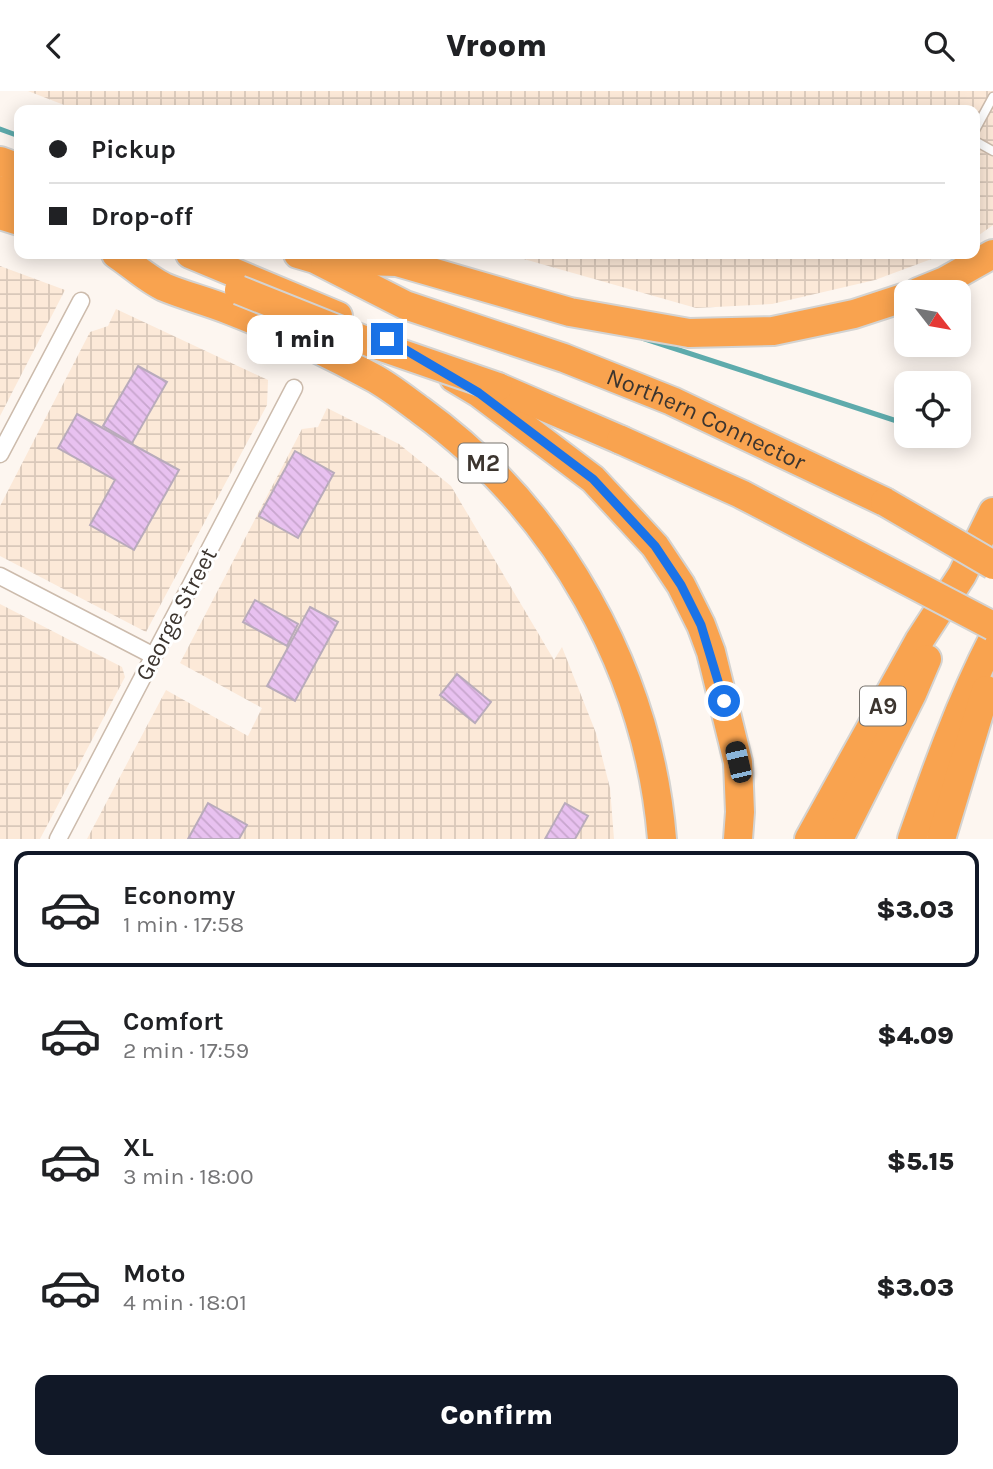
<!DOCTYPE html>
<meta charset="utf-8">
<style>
:root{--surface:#fff;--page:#f6f6f6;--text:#202124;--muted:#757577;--line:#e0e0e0;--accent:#111827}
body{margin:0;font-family:Karla,sans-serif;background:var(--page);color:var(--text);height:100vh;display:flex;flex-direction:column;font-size:26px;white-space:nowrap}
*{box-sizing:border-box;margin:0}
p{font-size:23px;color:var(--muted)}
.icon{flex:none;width:38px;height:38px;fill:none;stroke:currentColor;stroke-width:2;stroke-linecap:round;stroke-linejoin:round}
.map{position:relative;height:748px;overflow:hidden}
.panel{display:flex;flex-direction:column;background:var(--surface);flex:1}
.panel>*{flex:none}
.banner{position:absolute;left:14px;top:14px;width:966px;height:154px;border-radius:14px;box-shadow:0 4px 18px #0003;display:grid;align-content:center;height:154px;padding:0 35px;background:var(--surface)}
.needle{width:46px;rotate:121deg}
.buttons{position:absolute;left:894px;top:189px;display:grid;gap:14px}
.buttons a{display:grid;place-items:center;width:77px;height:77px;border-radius:14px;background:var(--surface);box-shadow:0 4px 18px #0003;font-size:35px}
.end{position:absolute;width:32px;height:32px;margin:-16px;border:9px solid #1a73e8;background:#fff;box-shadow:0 0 0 4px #fff}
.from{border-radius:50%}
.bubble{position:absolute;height:49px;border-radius:14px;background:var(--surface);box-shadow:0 4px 18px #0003;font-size:23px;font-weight:800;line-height:49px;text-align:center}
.car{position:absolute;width:21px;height:42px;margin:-21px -10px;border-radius:9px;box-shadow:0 0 5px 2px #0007;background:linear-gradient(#222 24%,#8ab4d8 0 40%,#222 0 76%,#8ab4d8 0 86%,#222 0)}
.banner b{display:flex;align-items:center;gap:24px;height:66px;font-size:26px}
.banner b+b{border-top:2px solid var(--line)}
.banner i{width:18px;height:18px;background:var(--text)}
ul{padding:12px 0 0;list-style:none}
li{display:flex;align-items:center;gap:21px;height:116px;margin:0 14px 10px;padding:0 21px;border:4px solid transparent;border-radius:14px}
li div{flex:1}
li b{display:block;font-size:26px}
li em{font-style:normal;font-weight:800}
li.active{border-color:var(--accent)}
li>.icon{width:63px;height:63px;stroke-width:1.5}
.button{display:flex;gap:14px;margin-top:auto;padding:14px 35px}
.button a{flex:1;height:80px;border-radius:14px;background:var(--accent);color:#fff;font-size:28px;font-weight:800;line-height:80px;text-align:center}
header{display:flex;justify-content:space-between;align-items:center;height:91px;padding:0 35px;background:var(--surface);font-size:32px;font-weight:800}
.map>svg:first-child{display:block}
.industrial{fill:url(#industrial-grid)}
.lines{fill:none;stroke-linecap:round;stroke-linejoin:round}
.stream{stroke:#5eabac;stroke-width:5}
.building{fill:url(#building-back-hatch);stroke:#b9abbb;stroke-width:2}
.lane-casing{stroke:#ccbbac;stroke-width:11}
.street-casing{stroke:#ccbbac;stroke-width:19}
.highway-casing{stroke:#d4d3d1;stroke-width:32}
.lane{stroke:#fff;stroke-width:8}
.street{stroke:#fff;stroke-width:16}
.highway{stroke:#f9a34f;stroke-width:28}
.highway-bridge-casing{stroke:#d4d3d1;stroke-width:32;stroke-linecap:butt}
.highway-bridge{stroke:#f9a34f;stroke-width:28}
.route{stroke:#1a73e8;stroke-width:9}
.labels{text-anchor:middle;stroke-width:6;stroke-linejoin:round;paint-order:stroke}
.shield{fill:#fff;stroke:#76726d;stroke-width:2}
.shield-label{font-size:23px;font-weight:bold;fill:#3c352f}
.street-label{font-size:24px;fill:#3c352f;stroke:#fff}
</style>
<header><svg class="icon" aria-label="back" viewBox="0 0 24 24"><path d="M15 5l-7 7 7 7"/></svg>Vroom<svg class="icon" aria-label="search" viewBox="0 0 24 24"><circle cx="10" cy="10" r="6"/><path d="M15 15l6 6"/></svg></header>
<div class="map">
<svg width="993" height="748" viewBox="0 0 993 748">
<defs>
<pattern id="industrial-grid" width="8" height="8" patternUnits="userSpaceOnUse" patternTransform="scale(1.75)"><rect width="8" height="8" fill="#fce9d8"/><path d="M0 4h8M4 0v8" fill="none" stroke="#d9c8ba"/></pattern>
<pattern id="building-back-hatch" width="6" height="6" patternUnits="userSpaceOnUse" patternTransform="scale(1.75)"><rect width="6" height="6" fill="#e8c1f0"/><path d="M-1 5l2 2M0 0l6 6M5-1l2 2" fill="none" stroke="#c8a6ce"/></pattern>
</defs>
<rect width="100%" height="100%" fill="#fdf6f0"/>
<g class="industrial">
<polygon points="28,0 993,0 993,134 975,147 975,19 77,19"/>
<polygon points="506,163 945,163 875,189 772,213 696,217"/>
<polygon points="0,175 65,199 0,325"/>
<polygon points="116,218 268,289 267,314 146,541 0,465 0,415 90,241 108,235"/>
<polygon points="327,317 399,353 451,395 554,569 562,556 596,642 610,697 614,748 87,748 166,599 248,645 262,617 180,572 302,338 318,336"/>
<polygon points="0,513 122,576 125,586 40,748 0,748"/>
</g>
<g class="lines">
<g class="stream">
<polyline points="0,38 19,45"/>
<polyline points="642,247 906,333"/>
<polyline points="941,345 943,345"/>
</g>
</g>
<g class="building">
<polygon points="138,275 167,291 132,352 103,335"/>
<polygon points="77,323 179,379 134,459 90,434 115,389 58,357"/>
<polygon points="295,360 334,382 298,447 259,425"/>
<polygon points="255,509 298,533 287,555 243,531"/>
<polygon points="310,516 338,531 295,610 267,595"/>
<polygon points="457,583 491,611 475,632 440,604"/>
<polygon points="208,712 247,734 239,748 188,748"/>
<polygon points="565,712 588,725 575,748 545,748"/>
</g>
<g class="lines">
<g class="lane-casing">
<g id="lane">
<polyline points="975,39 993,6"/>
<polyline points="975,50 993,60"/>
</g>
</g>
<g class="street-casing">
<g id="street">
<polyline points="0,363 81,210"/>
<polyline points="0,485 154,565"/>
<polyline points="58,748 294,297"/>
</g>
</g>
<g class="highway-casing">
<g id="highway">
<polyline points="0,70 19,77"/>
<polyline points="0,99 19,105"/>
<polyline points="0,124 19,130"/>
<path d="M116,163C131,173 147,188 164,196C185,205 207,210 229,219C278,238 326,261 372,286C389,295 405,308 420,319C558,419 648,579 662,748"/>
<polyline points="190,163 338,225"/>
<path id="s1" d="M298,163L315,168L405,214L564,267L672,310L885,411"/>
<polyline points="325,169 397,171 570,221 689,242 773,240 854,223 906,206"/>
<polyline points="918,201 945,190 993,163"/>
<polyline points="454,287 479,302 593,388 655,455 681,494 701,534 711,561 738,671 740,721 738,748"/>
<polyline points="498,296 621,349"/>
<polyline points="809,748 919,550 962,484 993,421"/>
<polyline points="839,748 912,603 927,568"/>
<path d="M912,748C936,680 960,612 993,548"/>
<polyline points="941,748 986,599"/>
</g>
</g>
<use href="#lane" class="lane"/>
<use href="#street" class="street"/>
<use href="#highway" class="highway"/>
<g class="highway-bridge-casing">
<g id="highway-bridge">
<polyline points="239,199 379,255 498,296"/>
<polyline points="621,349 741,403 993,535"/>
<polyline points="885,411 993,474"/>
</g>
</g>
<use href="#highway-bridge" class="highway-bridge"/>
</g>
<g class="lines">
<polyline class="route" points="387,248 479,302 593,388 655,455 681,494 701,534 724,610"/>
</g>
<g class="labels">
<g class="shield">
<rect x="458.5" y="352.5" width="49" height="39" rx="5"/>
<rect x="860" y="595.5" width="46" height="39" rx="5"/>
</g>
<g class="shield-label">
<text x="483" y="380">M2</text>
<text x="883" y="623">A9</text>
</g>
<g class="street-label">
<text dy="8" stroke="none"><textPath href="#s1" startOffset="441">Northern Connector</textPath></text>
<text transform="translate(176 523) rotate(-62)" y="8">George Street</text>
</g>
</g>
</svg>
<div class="buttons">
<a><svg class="needle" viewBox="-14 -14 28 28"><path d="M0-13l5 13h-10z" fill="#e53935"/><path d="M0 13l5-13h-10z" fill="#757577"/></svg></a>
<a><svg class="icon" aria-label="locate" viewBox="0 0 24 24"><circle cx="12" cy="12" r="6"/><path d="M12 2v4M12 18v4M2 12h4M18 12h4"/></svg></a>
</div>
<i class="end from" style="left:724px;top:610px"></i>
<i class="end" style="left:387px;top:248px"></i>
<div class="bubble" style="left:247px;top:224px;width:116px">1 min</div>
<i class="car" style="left:738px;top:671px;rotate:347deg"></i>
<div class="banner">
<b><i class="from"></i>Pickup</b>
<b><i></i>Drop-off</b>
</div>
</div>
<section class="panel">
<ul>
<li class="active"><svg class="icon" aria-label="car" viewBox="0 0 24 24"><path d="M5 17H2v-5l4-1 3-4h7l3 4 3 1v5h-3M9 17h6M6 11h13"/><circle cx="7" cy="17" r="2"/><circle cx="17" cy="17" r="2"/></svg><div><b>Economy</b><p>1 min · 17:58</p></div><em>$3.03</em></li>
<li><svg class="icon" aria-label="car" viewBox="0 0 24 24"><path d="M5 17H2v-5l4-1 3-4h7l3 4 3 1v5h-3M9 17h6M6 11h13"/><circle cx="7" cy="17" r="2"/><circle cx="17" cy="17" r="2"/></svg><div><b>Comfort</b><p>2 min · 17:59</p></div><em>$4.09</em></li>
<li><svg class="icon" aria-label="car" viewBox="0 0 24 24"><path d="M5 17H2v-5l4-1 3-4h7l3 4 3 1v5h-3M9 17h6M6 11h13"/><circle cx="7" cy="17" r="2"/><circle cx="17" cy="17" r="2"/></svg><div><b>XL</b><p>3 min · 18:00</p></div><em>$5.15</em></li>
<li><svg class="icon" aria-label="car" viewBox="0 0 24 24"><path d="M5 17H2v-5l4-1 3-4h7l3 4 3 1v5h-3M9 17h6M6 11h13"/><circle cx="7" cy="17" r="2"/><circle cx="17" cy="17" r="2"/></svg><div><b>Moto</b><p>4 min · 18:01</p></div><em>$3.03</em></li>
</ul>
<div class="button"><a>Confirm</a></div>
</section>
